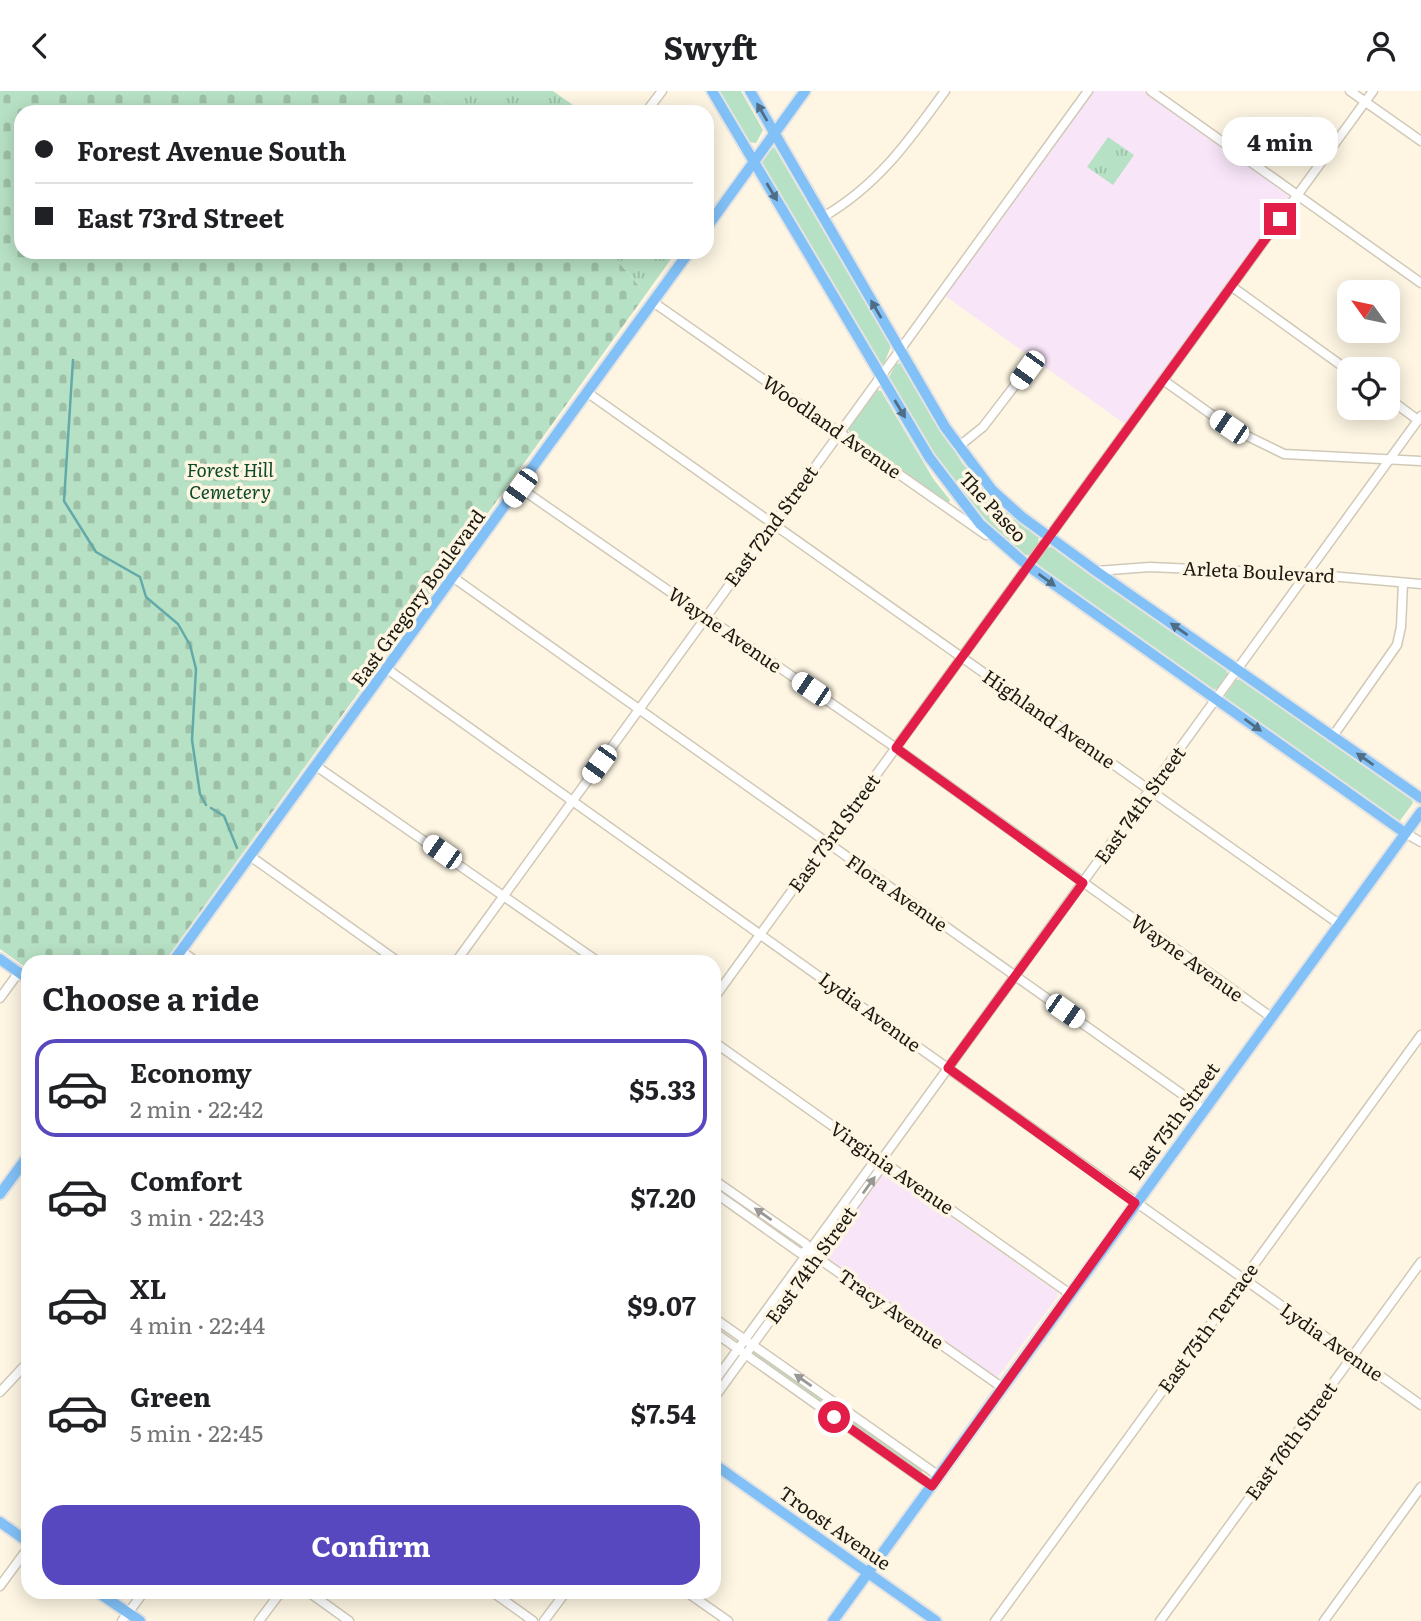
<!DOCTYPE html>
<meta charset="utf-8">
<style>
:root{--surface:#fff;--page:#f2f2f2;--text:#202124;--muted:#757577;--line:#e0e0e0;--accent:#5848c0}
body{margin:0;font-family:Literata,serif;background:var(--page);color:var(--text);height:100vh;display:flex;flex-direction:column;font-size:26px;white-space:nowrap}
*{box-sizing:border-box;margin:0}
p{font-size:23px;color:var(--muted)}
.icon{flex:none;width:38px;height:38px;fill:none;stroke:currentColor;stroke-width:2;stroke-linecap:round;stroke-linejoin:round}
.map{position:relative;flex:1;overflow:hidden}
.side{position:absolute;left:21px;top:864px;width:700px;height:644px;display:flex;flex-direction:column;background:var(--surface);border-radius:21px;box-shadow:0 4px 18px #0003}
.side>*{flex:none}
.hud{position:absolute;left:14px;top:14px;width:700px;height:154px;border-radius:21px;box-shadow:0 4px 18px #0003;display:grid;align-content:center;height:154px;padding:0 21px;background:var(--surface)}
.needle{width:46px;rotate:303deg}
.controls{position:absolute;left:1337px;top:189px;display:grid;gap:14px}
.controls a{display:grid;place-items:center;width:63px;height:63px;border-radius:14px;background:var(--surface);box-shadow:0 4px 18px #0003;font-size:35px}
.end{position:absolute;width:32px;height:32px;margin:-16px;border:9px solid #e11d48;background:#fff;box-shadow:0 0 0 4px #fff}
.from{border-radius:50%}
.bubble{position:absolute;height:49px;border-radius:21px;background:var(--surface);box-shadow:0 4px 18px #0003;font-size:23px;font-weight:700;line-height:49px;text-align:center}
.car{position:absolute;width:21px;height:42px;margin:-21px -10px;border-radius:9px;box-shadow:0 0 5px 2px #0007;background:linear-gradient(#fff 24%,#345 0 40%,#fff 0 76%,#345 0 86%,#fff 0)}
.hud b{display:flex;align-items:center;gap:24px;height:66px;font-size:26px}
.hud b+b{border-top:2px solid var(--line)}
.hud i{width:18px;height:18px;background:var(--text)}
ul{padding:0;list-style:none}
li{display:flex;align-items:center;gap:21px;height:98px;margin:0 14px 10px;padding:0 7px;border:4px solid transparent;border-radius:21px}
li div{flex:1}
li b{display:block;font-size:26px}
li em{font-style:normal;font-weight:700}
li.active{border-color:var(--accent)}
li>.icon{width:63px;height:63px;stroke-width:1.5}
h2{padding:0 21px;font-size:32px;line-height:84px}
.primary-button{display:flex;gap:14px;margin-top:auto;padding:14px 21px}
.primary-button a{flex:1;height:80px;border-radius:21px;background:var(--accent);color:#fff;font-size:28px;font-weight:700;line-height:80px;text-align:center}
header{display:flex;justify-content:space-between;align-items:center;height:91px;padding:0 21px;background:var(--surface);font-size:32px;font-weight:700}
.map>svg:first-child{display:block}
.education{fill:#f8e6f8}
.green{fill:#b7e1c4}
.cemetery{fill:url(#cemetery-stones)}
.park{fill:url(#park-tufts)}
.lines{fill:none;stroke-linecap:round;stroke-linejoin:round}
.stream{stroke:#62aaaa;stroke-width:2.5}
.minor-casing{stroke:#d1c9b7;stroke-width:11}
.major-casing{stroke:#e4e3e3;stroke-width:14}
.minor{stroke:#fff;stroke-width:8}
.major{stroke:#82c1f7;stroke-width:10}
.oneway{fill:#4f6d84}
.oneway2{fill:#999894}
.route{stroke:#e11d48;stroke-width:9}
.labels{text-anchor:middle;stroke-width:7;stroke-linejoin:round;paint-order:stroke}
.street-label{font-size:19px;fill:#1c1912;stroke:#fef6e3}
.park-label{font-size:19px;font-style:italic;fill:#0b4929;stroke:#fef6e3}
</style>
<header><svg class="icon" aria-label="back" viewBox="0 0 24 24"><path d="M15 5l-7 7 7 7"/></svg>Swyft<svg class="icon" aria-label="person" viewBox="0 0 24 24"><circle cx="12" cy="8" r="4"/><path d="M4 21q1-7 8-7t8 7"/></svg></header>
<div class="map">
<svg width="1421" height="1530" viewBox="0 0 1421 1530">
<defs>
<pattern id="cemetery-stones" width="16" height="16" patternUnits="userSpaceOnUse" patternTransform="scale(1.75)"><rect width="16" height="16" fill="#b7e1c4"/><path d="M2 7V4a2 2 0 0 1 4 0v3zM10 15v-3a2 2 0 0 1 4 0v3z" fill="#9dc0a7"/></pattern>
<pattern id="park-tufts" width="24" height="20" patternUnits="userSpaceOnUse" patternTransform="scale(1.75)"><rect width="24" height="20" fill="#b7e1c4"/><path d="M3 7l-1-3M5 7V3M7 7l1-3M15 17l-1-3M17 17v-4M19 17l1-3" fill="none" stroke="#9dc0a7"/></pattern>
</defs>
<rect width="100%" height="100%" fill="#fef6e3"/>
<g class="education">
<polygon points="1094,0 1143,0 1287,103 1289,107 1125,333 945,205"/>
<polygon points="886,1080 1057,1201 1058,1205 997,1287 823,1164"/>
</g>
<g class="green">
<polygon points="719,0 741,0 763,39 756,52 748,51"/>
<polygon points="774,56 891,255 884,273 880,273 762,74 762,67"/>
<path d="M901,272L962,372L991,405L1039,446L1038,453L1029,464H1023C964,415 926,353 888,288L896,273Z"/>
<polygon points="877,299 881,300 934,389 950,409 949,412 849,343 849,337"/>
<polygon points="1052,455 1224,575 1228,583 1218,597 1211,600 1038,478 1037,471 1046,458"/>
<polygon points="1242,588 1412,709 1413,712 1399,731 1226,611 1225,605 1236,589"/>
<polygon points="754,1260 922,1377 922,1382 753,1265"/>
</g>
<polygon class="cemetery" points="0,0 424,0 454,21 21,21 21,161 610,161 646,203 164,871 28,872 28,878 0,858"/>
<g class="park">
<polygon points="424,0 553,0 583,21 454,21"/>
<polygon points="1108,46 1134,64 1113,94 1087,76"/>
<polygon points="610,161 676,161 646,203"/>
</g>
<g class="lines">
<g class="stream">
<polyline points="73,269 64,410 96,461 140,486 146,506 178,533 190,554 196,578 192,649 200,703 206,714"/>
<polyline points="211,717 224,725 237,757"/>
</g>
<g class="minor-casing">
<g id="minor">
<polyline points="1151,0 1421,192"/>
<polyline points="1350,0 1421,50"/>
<polyline points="646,21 662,0"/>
<path d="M823,126C877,95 909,50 945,0"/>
<polyline points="1231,195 1349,280"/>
<polyline points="653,211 986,444"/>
<polyline points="1163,289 1229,336 1284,363 1421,370"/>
<polyline points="588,302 1339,833"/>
<polyline points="1388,307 1418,329"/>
<polyline points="958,356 983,336 1032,272"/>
<polyline points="520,397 896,657 1271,926"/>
<polyline points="1096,480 1150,476 1307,483 1421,493"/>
<polyline points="454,487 1203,1018"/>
<polyline points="387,578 1421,1314"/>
<polyline points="1333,645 1397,554 1401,536 1403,492"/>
<polyline points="316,675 600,872"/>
<polyline points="1405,742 1421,751"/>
<polyline points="250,765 400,872"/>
<polyline points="180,859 198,872"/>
<polyline points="455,872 1088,0"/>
<polyline points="0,907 19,881"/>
<polyline points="714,907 1373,0"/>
<polyline points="714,951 1070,1203"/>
<polyline points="714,1089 806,1153 808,1160 1003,1297"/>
<polyline points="714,1101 800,1162 808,1160"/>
<polyline points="714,1227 939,1385"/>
<polyline points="714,1241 932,1395"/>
<polyline points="714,1291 871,1075 882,1069"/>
<polyline points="0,1301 28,1271"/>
<polyline points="714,1307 878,1081 885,1064 1421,325"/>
<polyline points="0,1495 28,1457"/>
<polyline points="310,1502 349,1530"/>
<polyline points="494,1502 533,1530"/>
<polyline points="688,1502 728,1530"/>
<polyline points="122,1530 143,1502"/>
<polyline points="259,1530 280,1502"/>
<polyline points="544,1530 565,1502"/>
<polyline points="995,1530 1421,944"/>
<polyline points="1160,1530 1421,1171"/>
<polyline points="1324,1530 1421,1396"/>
</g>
</g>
<g class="major-casing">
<g id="major">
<polyline points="712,0 929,366 980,433 1028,475 1405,742"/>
<polyline points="750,0 945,336 992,399 1022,426 1096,480 1421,707"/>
<polyline points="707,136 805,0"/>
<polyline points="0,868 28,888"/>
<polyline points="172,872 689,161"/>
<polyline points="0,1103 28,1065"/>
<polyline points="714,1373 936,1530"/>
<polyline points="0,1431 28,1451"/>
<polyline points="99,1502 140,1530"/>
<polyline points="833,1530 1421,721"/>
</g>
</g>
<use href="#minor" class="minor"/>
<use href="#major" class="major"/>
</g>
<defs><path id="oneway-solid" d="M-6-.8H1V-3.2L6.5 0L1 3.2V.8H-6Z" transform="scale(1.75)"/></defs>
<g class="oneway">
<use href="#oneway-solid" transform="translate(762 21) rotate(-120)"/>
<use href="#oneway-solid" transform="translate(772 101) rotate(59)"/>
<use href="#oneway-solid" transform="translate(876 218) rotate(-120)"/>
<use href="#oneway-solid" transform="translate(900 318) rotate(59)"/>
<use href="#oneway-solid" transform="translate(1047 489) rotate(36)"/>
<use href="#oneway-solid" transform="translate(1179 538) rotate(-145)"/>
<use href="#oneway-solid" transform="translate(1253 634) rotate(36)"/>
<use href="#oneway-solid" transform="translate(1365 668) rotate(-145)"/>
</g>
<g class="oneway2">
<use href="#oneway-solid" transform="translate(869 1094) rotate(-54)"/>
<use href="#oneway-solid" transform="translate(763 1123) rotate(-145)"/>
<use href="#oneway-solid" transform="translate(803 1289) rotate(-145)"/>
</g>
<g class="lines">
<polyline class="route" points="834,1326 932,1395 1135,1112 948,977 1083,792 896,657 1280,128"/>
</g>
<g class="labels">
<g class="street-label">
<text transform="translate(832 336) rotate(35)" y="7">Woodland Avenue</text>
<text transform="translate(993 416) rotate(47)" y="7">The Paseo</text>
<text transform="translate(771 435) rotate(-54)" y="7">East 72nd Street</text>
<text transform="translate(1259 481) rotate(3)" y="7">Arleta Boulevard</text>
<text transform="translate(418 507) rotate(-54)" y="7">East Gregory Boulevard</text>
<text transform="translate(725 539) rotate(35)" y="7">Wayne Avenue</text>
<text transform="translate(1049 628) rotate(35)" y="7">Highland Avenue</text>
<text transform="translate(1140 714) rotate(-54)" y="7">East 74th Street</text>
<text transform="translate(834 742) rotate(-54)" y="7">East 73rd Street</text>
<text transform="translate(897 802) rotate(35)" y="7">Flora Avenue</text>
<text transform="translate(1187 867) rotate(36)" y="7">Wayne Avenue</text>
<text transform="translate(870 921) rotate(36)" y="7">Lydia Avenue</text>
<text transform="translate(1174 1030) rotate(-54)" y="7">East 75th Street</text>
<text transform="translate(892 1077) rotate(35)" y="7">Virginia Avenue</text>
<text transform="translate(811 1174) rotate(-54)" y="7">East 74th Street</text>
<text transform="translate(891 1218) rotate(35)" y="7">Tracy Avenue</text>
<text transform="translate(1208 1237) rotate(-54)" y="7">East 75th Terrace</text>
<text transform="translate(1332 1251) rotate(35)" y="7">Lydia Avenue</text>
<text transform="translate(1291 1350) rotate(-54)" y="7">East 76th Street</text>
<text transform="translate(835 1437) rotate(35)" y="7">Troost Avenue</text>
</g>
<g class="park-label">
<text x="230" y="386">Forest Hill<tspan x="230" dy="22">Cemetery</tspan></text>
</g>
</g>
</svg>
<div class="controls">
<a><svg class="needle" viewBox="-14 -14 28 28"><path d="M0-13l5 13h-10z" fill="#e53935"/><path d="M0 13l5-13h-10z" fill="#757577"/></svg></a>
<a><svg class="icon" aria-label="locate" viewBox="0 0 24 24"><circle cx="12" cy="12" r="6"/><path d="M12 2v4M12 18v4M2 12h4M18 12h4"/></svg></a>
</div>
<i class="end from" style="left:834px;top:1326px"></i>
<i class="end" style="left:1280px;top:128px"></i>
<div class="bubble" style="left:1222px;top:26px;width:116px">4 min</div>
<i class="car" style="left:1027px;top:279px;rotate:216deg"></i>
<i class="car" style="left:1229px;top:336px;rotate:304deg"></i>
<i class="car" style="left:520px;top:397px;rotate:216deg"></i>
<i class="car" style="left:811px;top:598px;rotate:304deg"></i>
<i class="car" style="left:599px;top:673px;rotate:216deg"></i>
<i class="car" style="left:442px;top:761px;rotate:305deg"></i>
<i class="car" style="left:1065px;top:920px;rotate:125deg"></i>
<div class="hud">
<b><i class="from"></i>Forest Avenue South</b>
<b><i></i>East 73rd Street</b>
</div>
<section class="side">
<h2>Choose a ride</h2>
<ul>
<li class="active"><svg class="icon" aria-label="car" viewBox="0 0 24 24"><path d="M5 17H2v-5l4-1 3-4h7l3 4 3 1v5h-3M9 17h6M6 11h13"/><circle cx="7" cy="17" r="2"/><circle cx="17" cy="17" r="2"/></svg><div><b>Economy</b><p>2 min · 22:42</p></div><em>$5.33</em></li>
<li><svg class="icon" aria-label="car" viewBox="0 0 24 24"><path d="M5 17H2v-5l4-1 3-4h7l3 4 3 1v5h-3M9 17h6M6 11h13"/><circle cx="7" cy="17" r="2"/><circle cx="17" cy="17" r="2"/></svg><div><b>Comfort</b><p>3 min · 22:43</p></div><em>$7.20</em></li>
<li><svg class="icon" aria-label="car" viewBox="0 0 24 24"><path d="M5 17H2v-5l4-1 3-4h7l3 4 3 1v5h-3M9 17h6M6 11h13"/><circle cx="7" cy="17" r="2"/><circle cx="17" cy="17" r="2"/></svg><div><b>XL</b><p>4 min · 22:44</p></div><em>$9.07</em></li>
<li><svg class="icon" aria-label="car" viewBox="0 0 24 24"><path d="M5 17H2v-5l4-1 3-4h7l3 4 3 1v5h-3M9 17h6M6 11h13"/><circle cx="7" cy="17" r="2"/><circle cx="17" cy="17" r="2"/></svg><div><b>Green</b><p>5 min · 22:45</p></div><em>$7.54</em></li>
</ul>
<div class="primary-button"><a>Confirm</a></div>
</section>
</div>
